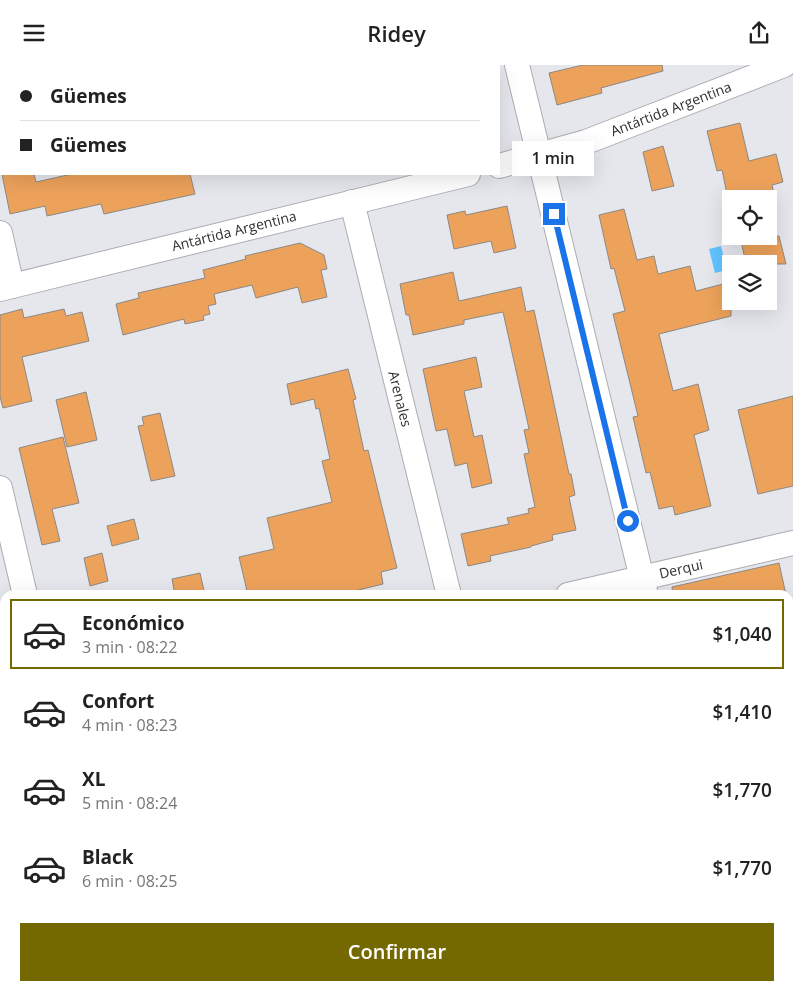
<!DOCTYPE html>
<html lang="es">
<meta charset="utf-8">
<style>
:root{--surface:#fff;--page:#f2f2f2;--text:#222;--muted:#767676;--line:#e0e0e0;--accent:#736900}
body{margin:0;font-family:"Open Sans",sans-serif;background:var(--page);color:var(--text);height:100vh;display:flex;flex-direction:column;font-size:19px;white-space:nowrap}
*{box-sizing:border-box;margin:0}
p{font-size:16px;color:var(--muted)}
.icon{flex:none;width:28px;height:28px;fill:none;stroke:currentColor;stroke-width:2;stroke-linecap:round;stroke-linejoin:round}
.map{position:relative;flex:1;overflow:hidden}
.drawer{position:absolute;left:0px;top:525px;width:794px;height:401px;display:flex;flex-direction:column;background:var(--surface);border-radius:15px 15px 0 0;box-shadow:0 5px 20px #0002}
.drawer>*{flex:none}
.top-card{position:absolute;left:0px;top:0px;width:500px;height:110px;box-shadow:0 5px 20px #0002;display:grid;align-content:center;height:110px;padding:0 20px;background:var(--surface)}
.tools{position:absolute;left:722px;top:125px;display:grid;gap:10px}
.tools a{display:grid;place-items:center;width:55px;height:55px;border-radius:0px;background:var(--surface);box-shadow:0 5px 20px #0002;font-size:25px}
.end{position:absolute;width:22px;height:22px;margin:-11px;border:6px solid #1a73e8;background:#fff;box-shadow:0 0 0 2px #fff}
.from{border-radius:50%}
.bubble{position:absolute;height:35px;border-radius:0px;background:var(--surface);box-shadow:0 5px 20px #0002;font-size:16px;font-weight:600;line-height:35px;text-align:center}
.top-card b{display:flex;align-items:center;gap:18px;height:48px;font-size:19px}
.top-card b+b{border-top:1px solid var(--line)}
.top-card i{width:12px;height:12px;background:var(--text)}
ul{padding:9px 0 0;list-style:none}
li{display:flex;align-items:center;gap:15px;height:70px;margin:0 10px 8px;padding:0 10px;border:2px solid transparent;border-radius:0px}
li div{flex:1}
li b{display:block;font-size:19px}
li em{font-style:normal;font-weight:600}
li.current{border-color:var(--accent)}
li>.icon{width:45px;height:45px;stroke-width:1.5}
.action{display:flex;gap:10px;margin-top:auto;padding:10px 20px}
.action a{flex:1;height:58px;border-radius:0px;background:var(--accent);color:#fff;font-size:20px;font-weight:600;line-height:58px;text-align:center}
header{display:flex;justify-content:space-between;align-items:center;height:65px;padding:0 20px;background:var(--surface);font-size:22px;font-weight:600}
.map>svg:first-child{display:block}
.water{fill:#61c3ff}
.building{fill:#eda25b;stroke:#8c8884}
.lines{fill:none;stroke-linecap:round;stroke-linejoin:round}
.minor-casing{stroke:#abadb2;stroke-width:26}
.minor{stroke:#fff;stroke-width:24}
.route{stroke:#1a73e8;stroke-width:6}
.labels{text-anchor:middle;stroke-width:4;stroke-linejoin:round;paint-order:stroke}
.street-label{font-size:14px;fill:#2f2f32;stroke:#fff}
</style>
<header><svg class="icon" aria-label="menu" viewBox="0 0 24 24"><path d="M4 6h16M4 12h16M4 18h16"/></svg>Ridey<svg class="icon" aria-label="share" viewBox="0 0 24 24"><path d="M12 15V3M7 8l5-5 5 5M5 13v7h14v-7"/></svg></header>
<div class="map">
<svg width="793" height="926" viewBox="0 0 793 926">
<rect width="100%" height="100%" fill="#e6e7ed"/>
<polygon class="water" points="721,181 727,205 715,208 709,184"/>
<g class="building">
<polygon points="583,0 662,0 663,6 601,23 602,28 557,40 549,8"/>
<polygon points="740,58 749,96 776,89 783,117 772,120 775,134 738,134 736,127 727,129 722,105 717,106 707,66"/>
<polygon points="663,81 674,121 652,126 643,87"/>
<polygon points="2,109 34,109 36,117 72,109 190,109 195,129 104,149 101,139 47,151 45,141 10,149"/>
<polygon points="507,141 516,183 494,188 491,176 454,184 447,150 465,146 466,150"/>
<polygon points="624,144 637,195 654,191 658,209 690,201 696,226 731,217 731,251 659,269 673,326 698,319 709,365 694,370 711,441 675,450 673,441 659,444 650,407 646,408 633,352 638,351 613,249 625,246 614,203 611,204 599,150"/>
<polygon points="740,171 779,171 786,199 746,199"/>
<polygon points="300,178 324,190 327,204 321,205 327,232 302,238 298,222 256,233 252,220 214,229 216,239 208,241 210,249 203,251 204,255 185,259 184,254 123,270 116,239 139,233 138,228 205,213 203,205 246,194 245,191"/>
<polygon points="453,207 459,236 521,222 526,247 534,245 569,409 571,409 575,430 569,432 576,465 552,470 553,475 531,481 531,482 490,491 491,496 468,501 461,469 509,459 507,453 529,448 528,444 535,442 524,389 529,388 524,365 529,364 503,247 464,255 464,259 413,270 409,250 406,250 400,219"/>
<polygon points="22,244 24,253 64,244 66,251 82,247 89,276 22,292 32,336 3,343 0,332 0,250"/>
<polygon points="476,292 482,322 464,326 474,372 482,370 492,418 472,423 467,398 455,401 447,364 436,366 423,304"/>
<polygon points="348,304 356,334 353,335 364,386 368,385 397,503 381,507 383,519 338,530 248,530 239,492 274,484 267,453 332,437 322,396 330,394 319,343 316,344 314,334 291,340 287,319"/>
<polygon points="86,327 97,375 67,382 56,335"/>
<polygon points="793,331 793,421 758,429 738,345"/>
<polygon points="160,348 175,411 151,416 138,361 144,360 142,352"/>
<polygon points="63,372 79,438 52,444 60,476 42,480 19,383"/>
<polygon points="134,454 139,474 112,481 107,461"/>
<polygon points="102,488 108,516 90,521 84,493"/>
<polygon points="779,498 786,530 673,530 672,522"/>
<polygon points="200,508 205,530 175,530 172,514"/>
</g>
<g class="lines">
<g class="minor-casing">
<g id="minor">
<polyline points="517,0 646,530"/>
<polyline points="499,101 586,77 784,0"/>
<polyline points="352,137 449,530"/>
<polyline points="0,168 12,221"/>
<polyline points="0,224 468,109"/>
<polyline points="0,423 25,530"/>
<polyline points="568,530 793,478"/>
<polyline points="0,661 5,659"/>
<polyline points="789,901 793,900"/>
<polyline points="115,921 116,926"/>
<polyline points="539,921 540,926"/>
<polyline points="737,921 738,926"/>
<polyline points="685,926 704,921"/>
</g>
</g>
<use href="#minor" class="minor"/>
</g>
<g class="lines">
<polyline class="route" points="554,149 628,456"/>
</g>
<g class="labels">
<g class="street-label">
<text transform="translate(671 44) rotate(-21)" y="5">Antártida Argentina</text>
<text transform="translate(234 166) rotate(-14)" y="5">Antártida Argentina</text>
<text transform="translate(400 334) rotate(76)" y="5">Arenales</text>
<text transform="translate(681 504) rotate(-13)" y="5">Derqui</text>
</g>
</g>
</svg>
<div class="tools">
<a><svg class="icon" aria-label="locate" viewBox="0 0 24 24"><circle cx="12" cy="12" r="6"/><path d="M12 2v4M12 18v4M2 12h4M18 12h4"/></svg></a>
<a><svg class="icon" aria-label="layers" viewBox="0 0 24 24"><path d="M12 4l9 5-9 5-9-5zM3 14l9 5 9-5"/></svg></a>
</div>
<i class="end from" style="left:628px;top:456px"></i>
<i class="end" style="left:554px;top:149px"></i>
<div class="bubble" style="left:512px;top:76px;width:82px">1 min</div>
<div class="top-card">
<b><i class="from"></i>Güemes</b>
<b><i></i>Güemes</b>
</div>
<section class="drawer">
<ul>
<li class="current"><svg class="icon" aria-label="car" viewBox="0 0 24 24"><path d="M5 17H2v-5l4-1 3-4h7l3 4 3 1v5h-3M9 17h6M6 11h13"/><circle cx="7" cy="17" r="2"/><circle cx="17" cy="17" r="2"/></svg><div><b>Económico</b><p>3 min · 08:22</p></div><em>$1,040</em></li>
<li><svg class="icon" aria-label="car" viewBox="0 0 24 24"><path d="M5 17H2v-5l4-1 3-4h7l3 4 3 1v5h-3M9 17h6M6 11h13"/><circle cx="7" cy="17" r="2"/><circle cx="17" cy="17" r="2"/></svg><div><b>Confort</b><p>4 min · 08:23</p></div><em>$1,410</em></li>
<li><svg class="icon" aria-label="car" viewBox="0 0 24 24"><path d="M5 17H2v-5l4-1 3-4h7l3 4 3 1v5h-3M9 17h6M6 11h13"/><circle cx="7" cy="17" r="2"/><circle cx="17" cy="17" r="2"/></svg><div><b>XL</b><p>5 min · 08:24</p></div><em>$1,770</em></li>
<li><svg class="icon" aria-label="car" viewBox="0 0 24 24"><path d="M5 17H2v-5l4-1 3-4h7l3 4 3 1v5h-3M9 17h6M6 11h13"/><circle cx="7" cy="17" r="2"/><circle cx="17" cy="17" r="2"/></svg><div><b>Black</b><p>6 min · 08:25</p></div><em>$1,770</em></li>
</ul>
<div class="action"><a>Confirmar</a></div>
</section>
</div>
